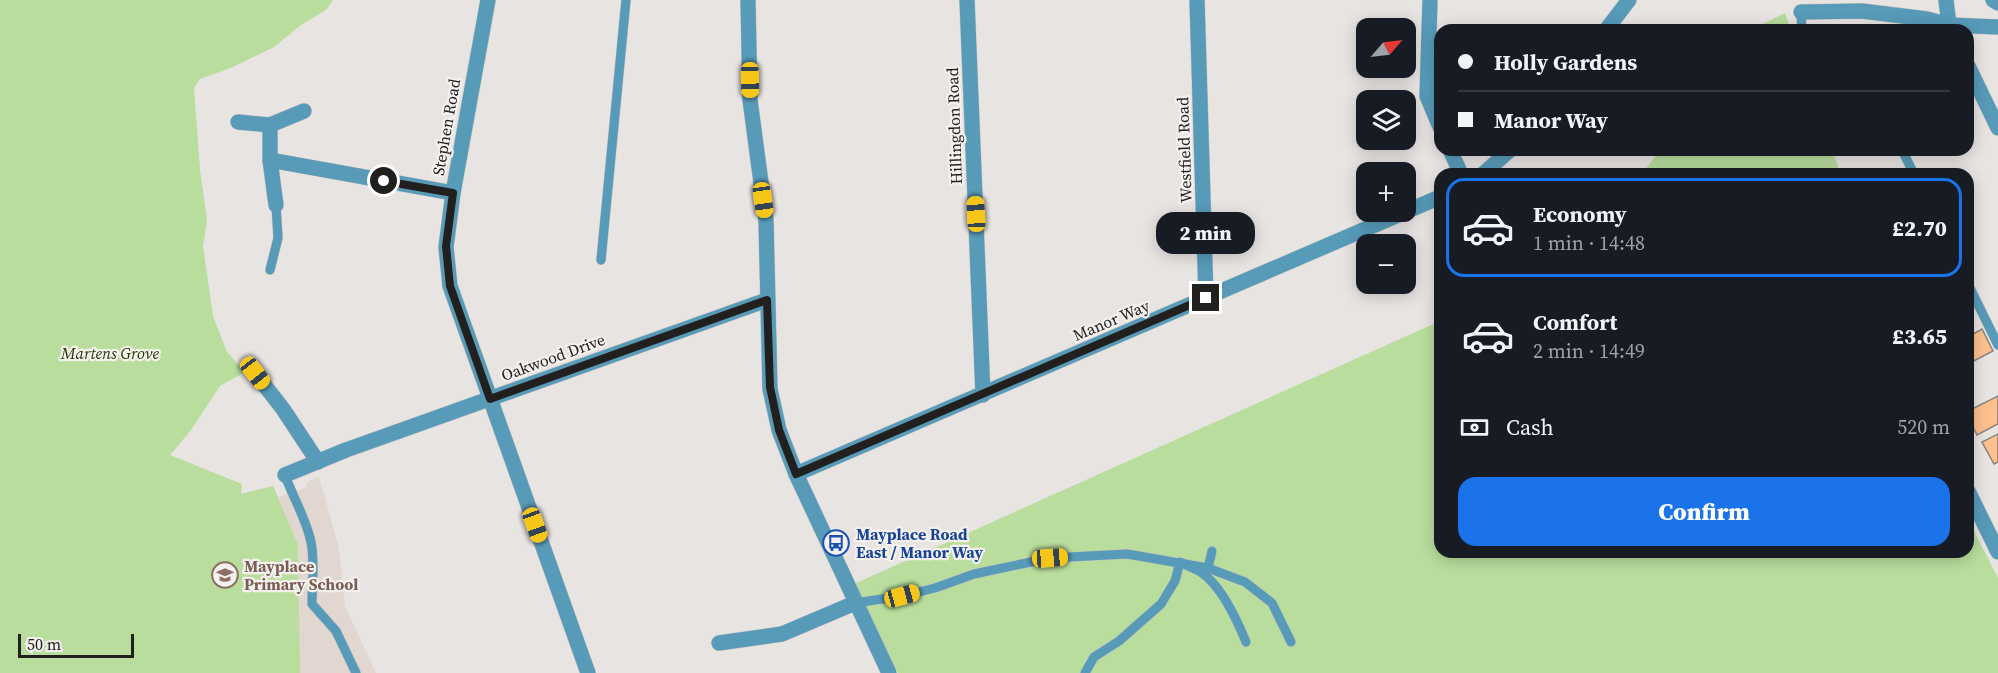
<!DOCTYPE html>
<meta charset="utf-8">
<style>
:root{--surface:#171b24;--page:#20242c;--text:#f1f3f6;--muted:#9ea1a6;--line:#363941;--accent:#1a73e8}
body{margin:0;font-family:"Source Serif 4",serif;background:var(--page);color:var(--text);height:100vh;display:flex;flex-direction:column;font-size:22px;white-space:nowrap}
*{box-sizing:border-box;margin:0}
p{font-size:20px;color:var(--muted)}
.icon{flex:none;width:33px;height:33px;fill:none;stroke:currentColor;stroke-width:2;stroke-linecap:round;stroke-linejoin:round}
.map{position:relative;flex:1;overflow:hidden}
.panel{position:absolute;left:1434px;top:168px;width:540px;height:390px;display:flex;flex-direction:column;background:var(--surface);border-radius:18px;box-shadow:0 3px 15px #0003}
.panel>*{flex:none}
.top-card{position:absolute;left:1434px;top:24px;width:540px;height:132px;border-radius:18px;box-shadow:0 3px 15px #0003;display:grid;align-content:center;height:132px;padding:0 24px;background:var(--surface)}
.needle{width:39px;rotate:62deg}
.buttons{position:absolute;left:1356px;top:18px;display:grid;gap:12px}
.buttons a{display:grid;place-items:center;width:60px;height:60px;border-radius:12px;background:var(--surface);box-shadow:0 3px 15px #0003;font-size:30px}
.scale{position:absolute;left:18px;bottom:15px;width:116px;box-sizing:border-box;padding-left:6px;border:3px solid #21201f;border-top:0;font-size:16px;line-height:21px;white-space:nowrap;color:#21201f;-webkit-text-stroke:4px #f5f1ef;paint-order:stroke}
.end{position:absolute;width:27px;height:27px;margin:-14px;border:8px solid #21201f;background:#fff;box-shadow:0 0 0 3px #fff}
.from{border-radius:50%}
.bubble{position:absolute;height:42px;border-radius:18px;background:var(--surface);box-shadow:0 3px 15px #0003;font-size:20px;font-weight:800;line-height:42px;text-align:center}
.car{position:absolute;width:18px;height:36px;margin:-18px -9px;border-radius:8px;box-shadow:0 0 4px 2px #0007;background:linear-gradient(#f5c518 24%,#345 0 40%,#f5c518 0 76%,#345 0 86%,#f5c518 0)}
.top-card b{display:flex;align-items:center;gap:21px;height:57px;font-size:22px}
.top-card b+b{border-top:2px solid var(--line)}
.top-card i{width:15px;height:15px;background:var(--text)}
ul{padding:10px 0 0;list-style:none}
li{display:flex;align-items:center;gap:18px;height:99px;margin:0 12px 9px;padding:0 12px;border:3px solid transparent;border-radius:18px}
li div{flex:1}
li b{display:block;font-size:22px}
li em{font-style:normal;font-weight:800}
li.current{border-color:var(--accent)}
li>.icon{width:54px;height:54px;stroke-width:1.5}
.pay{display:flex;align-items:center;gap:15px;height:66px;padding:0 24px;font-size:22px}
.pay p{margin-inline-start:auto}
.button{display:flex;gap:12px;margin-top:auto;padding:12px 24px}
.button a{flex:1;height:69px;border-radius:18px;background:var(--accent);color:#fff;font-size:24px;font-weight:800;line-height:69px;text-align:center}
.map>svg:first-child{display:block}
.built{fill:#e1d6d0}
.green{fill:#b9dd9d}
.building{fill:#fec08d;stroke:#868381;stroke-width:1.5}
.lines{fill:none;stroke-linecap:round;stroke-linejoin:round}
.service-casing{stroke:#c4c1bf;stroke-width:10}
.minor-casing{stroke:#c4c1bf;stroke-width:16}
.tertiary-casing{stroke:#c4c1bf;stroke-width:16}
.service{stroke:#579bb9;stroke-width:9}
.minor{stroke:#579bb9;stroke-width:15}
.tertiary{stroke:#579bb9;stroke-width:15}
.route{stroke:#21201f;stroke-width:8}
.labels{text-anchor:middle;stroke-width:4.5;stroke-linejoin:round;paint-order:stroke}
.street-label{font-size:16px;fill:#21201f;stroke:#f5f1ef}
.park-label{font-size:16px;font-style:italic;fill:#223d00;stroke:#f5f1ef}
.transit-label{font-size:16px;font-weight:bold;fill:#164399;stroke:#f5f1ef;text-anchor:start}
.education-label{font-size:16px;font-weight:bold;fill:#785e54;stroke:#f5f1ef;text-anchor:start}
</style>
<div class="map">
<svg width="1998" height="673" viewBox="0 0 1998 673">
<rect width="100%" height="100%" fill="#e8e4e2"/>
<polygon class="built" points="319,477 339,548 345,606 376,673 73,673 241,494 273,486 278,497 305,488 307,482"/>
<g class="green">
<polygon points="0,0 333,0 326,10 301,25 274,47 233,67 200,79 194,88 200,170 207,220 203,246 213,316 227,352 245,372 220,386 191,430 170,455 242,484 241,494 273,486 298,545 300,673 0,673"/>
<polygon points="1785,13 1791,30 1751,30"/>
<polygon points="1660,150 1832,150 1841,174 1642,174"/>
<polygon points="1440,321 1440,552 1968,552 1968,519 1998,578 1998,673 898,673 854,584"/>
</g>
<g class="building">
<polygon points="1982,329 1993,351 1968,364 1968,337"/>
<polygon points="1998,396 1998,424 1977,435 1968,417 1968,411"/>
<polygon points="1998,434 1998,462 1994,464 1982,442"/>
</g>
<g class="lines">
<g class="service-casing">
<g id="service">
<polyline points="1801,12 1802,30"/>
<polyline points="1902,150 1914,174"/>
<polyline points="601,260 626,0"/>
<polyline points="270,270 278,238 276,205"/>
<polyline points="1968,284 1998,345"/>
<path d="M285,475C293,498 306,518 311,542C315,561 312,584 312,604L336,631L356,673"/>
<polyline points="1208,568 1212,551"/>
<polyline points="855,603 902,596 935,588 974,574 1050,558 1127,554 1208,568 1245,582 1272,603 1291,642"/>
<path d="M1085,673L1094,657L1119,641L1161,604L1175,581L1180,562C1187,566 1195,568 1202,573C1221,586 1237,620 1246,642"/>
</g>
</g>
<g class="minor-casing">
<g id="minor">
<polyline points="488,0 453,193 446,247 450,286 588,673"/>
<polyline points="967,0 983,395"/>
<polyline points="1197,0 1206,298"/>
<polyline points="1430,0 1427,96 1440,127"/>
<polyline points="1993,0 1998,3"/>
<polyline points="1801,12 1862,11 1927,19 1949,25 1998,27"/>
<polyline points="1606,30 1629,0"/>
<polyline points="238,122 270,125"/>
<polyline points="1450,150 1461,174"/>
<polyline points="270,160 453,193"/>
<polyline points="1483,174 1510,150"/>
<polyline points="276,205 270,160 270,125 304,111"/>
<polyline points="255,373 283,409 318,462"/>
<polyline points="796,474 1440,197"/>
<polyline points="285,475 346,450 767,300"/>
<polyline points="1968,491 1998,552"/>
<polyline points="719,643 782,634 855,603"/>
</g>
</g>
<g class="tertiary-casing">
<g id="tertiary">
<polyline points="748,0 750,100 766,220 770,389 779,430 796,474 889,673"/>
<polyline points="1946,0 1949,25 1951,30"/>
<polyline points="1968,66 1998,128"/>
</g>
</g>
<use href="#service" class="service"/>
<use href="#minor" class="minor"/>
<use href="#tertiary" class="tertiary"/>
</g>
<g class="lines">
<polyline class="route" points="384,181 453,193 446,246 450,286 490,399 767,300 770,387 779,430 796,474 1206,298"/>
</g>
<defs>
<g id="bus-ring" transform="scale(1.35)"><circle r="9.5" fill="#f5f1ef" stroke="#1a4fb4" stroke-width="1.5"/><path d="M-5-6H5V4H4V6H2V4H-2V6H-4V4H-5ZM-3.5-4V0h7V-4ZM-3.5 1.2v1.5H-2V1.2ZM2 1.2v1.5H3.5V1.2Z" fill="#1a4fb4"/></g>
<g id="school-ring" transform="scale(1.35)"><circle r="9.5" fill="#f5f1ef" stroke="#8d6e63" stroke-width="1.5"/><path d="M0-5L7-2L0 1L-7-2ZM-4 1L0 2.5L4 1V4Q0 6-4 4Z" fill="#8d6e63"/></g>
</defs>
<g fill-rule="evenodd">
<use href="#bus-ring" x="836" y="543"/>
<use href="#school-ring" x="225" y="575"/>
</g>
<g class="labels">
<g class="street-label">
<text transform="translate(954 126) rotate(-92)" y="6">Hillingdon Road</text>
<text transform="translate(446 127) rotate(-80)" y="6">Stephen Road</text>
<text transform="translate(1184 150) rotate(-92)" y="6">Westfield Road</text>
<text transform="translate(1111 320) rotate(-23)" y="6">Manor Way</text>
<text transform="translate(553 357) rotate(-20)" y="6">Oakwood Drive</text>
</g>
<g class="park-label">
<text x="110" y="359">Martens Grove</text>
</g>
<g class="transit-label">
<text x="856" y="540">Mayplace Road<tspan x="856" dy="18">East / Manor Way</tspan></text>
</g>
<g class="education-label">
<text x="244" y="572">Mayplace<tspan x="244" dy="18">Primary School</tspan></text>
</g>
</g>
</svg>
<div class="buttons">
<a><svg class="needle" viewBox="-14 -14 28 28"><path d="M0-13l5 13h-10z" fill="#e53935"/><path d="M0 13l5-13h-10z" fill="#9ea1a6"/></svg></a>
<a><svg class="icon" aria-label="layers" viewBox="0 0 24 24"><path d="M12 4l9 5-9 5-9-5zM3 14l9 5 9-5"/></svg></a>
<a>+</a>
<a>−</a>
</div>
<div class="scale">50 m</div>
<i class="end from" style="left:384px;top:181px"></i>
<i class="end" style="left:1206px;top:298px"></i>
<div class="bubble" style="left:1156px;top:212px;width:99px">2 min</div>
<i class="car" style="left:750px;top:80px;rotate:179deg"></i>
<i class="car" style="left:763px;top:200px;rotate:172deg"></i>
<i class="car" style="left:976px;top:214px;rotate:357deg"></i>
<i class="car" style="left:255px;top:373px;rotate:142deg"></i>
<i class="car" style="left:535px;top:525px;rotate:160deg"></i>
<i class="car" style="left:1050px;top:558px;rotate:86deg"></i>
<i class="car" style="left:902px;top:596px;rotate:75deg"></i>
<div class="top-card">
<b><i class="from"></i>Holly Gardens</b>
<b><i></i>Manor Way</b>
</div>
<section class="panel">
<ul>
<li class="current"><svg class="icon" aria-label="car" viewBox="0 0 24 24"><path d="M5 17H2v-5l4-1 3-4h7l3 4 3 1v5h-3M9 17h6M6 11h13"/><circle cx="7" cy="17" r="2"/><circle cx="17" cy="17" r="2"/></svg><div><b>Economy</b><p>1 min · 14:48</p></div><em>£2.70</em></li>
<li><svg class="icon" aria-label="car" viewBox="0 0 24 24"><path d="M5 17H2v-5l4-1 3-4h7l3 4 3 1v5h-3M9 17h6M6 11h13"/><circle cx="7" cy="17" r="2"/><circle cx="17" cy="17" r="2"/></svg><div><b>Comfort</b><p>2 min · 14:49</p></div><em>£3.65</em></li>
</ul>
<div class="pay"><svg class="icon" aria-label="cash" viewBox="0 0 24 24"><path d="M3 7h18v10H3z"/><circle cx="12" cy="12" r="2"/></svg>Cash<p>520 m</p></div>
<div class="button"><a>Confirm</a></div>
</section>
</div>
